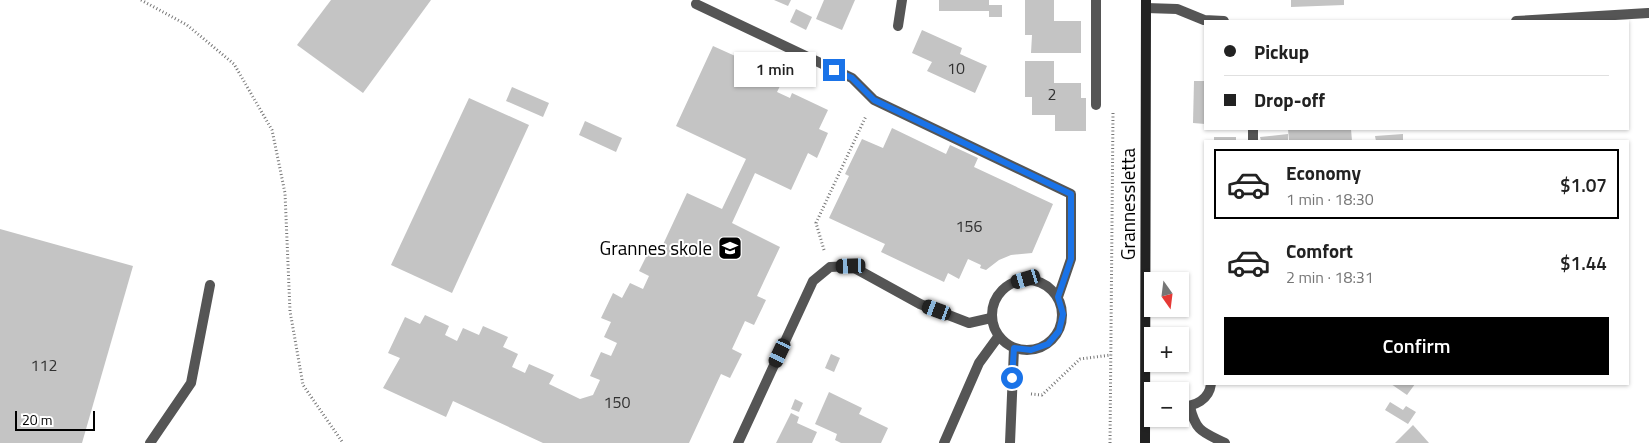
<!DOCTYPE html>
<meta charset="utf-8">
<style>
:root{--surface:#fff;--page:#f6f6f6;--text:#222;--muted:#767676;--line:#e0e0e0;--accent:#000}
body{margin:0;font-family:"Titillium Web",sans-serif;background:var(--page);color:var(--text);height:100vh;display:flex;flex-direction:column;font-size:19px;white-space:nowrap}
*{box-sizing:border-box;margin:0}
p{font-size:16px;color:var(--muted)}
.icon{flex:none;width:28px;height:28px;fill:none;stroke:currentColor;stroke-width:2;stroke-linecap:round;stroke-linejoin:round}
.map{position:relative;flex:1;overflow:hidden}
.drawer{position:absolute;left:1204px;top:140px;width:425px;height:245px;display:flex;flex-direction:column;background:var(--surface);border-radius:0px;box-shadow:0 1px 4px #0004}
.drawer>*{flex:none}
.guide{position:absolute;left:1204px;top:20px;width:425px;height:110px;border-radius:0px;box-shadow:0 1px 4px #0004;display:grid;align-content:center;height:110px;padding:0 20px;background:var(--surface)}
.needle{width:32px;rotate:166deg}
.fabs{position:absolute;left:1144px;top:272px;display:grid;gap:10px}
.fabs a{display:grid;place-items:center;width:45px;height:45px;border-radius:0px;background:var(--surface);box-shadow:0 1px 4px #0004;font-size:25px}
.scale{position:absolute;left:15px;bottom:12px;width:80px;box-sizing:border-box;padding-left:5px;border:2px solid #000;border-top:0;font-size:14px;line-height:18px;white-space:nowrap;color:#000;-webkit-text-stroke:4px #fff;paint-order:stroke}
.end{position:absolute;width:22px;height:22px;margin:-11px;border:6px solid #1a73e8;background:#fff;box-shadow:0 0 0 2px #fff}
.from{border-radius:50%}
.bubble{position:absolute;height:35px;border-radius:0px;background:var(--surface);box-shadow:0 1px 4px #0004;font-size:16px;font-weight:600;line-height:35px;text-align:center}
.car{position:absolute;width:15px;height:30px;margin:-15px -8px;border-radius:6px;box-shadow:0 0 4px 1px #0007;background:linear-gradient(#222 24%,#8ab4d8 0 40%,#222 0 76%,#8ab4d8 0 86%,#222 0)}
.guide b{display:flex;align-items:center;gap:18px;height:48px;font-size:19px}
.guide b+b{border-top:1px solid var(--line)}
.guide i{width:12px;height:12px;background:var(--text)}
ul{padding:9px 0 0;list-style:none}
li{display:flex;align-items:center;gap:15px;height:70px;margin:0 10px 8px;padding:0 10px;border:2px solid transparent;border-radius:0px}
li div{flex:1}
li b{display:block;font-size:19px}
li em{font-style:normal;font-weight:600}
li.active{border-color:var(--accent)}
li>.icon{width:45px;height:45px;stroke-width:1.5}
.button{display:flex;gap:10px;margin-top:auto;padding:10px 20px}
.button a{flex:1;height:58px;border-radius:0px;background:var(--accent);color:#fff;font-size:20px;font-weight:600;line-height:58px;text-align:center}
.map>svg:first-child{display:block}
.building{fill:#c4c4c4}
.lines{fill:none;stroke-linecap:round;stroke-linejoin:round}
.path{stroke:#777;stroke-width:3;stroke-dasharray:1 2.5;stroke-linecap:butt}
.lane{stroke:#555;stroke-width:10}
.street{stroke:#555;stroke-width:10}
.secondary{stroke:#222;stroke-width:10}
.route{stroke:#1a73e8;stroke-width:6}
.labels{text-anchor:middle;stroke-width:4;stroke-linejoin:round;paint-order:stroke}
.number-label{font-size:16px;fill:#313131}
.street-label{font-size:19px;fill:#000;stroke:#fff}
.poi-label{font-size:19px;fill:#000;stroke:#fff;text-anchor:end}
</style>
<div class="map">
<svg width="1649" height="443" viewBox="0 0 1649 443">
<rect width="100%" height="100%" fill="#fff"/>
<g class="building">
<polygon points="331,0 431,0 363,93 297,45"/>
<polygon points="774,0 791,0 788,6"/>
<polygon points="824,0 855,0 842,30 816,19"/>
<polygon points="939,0 989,0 989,5 1002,5 1002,17 989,17 989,11 939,11"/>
<polygon points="1025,0 1054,0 1054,21 1081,21 1081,53 1031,53 1032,35 1025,35"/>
<polygon points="1291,0 1344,0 1344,5 1291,7"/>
<polygon points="796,9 812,17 806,30 790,22"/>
<polygon points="922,30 962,48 960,54 987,66 975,93 927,71 932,62 912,53"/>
<polygon points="713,46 784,78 777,92 790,98 792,93 828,110 819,129 828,133 817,158 808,153 791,190 755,173 732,223 780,247 757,296 766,300 754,325 745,321 732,349 742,354 730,378 721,374 689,443 543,443 453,401 446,417 383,388 400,358 388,353 405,317 420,324 425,315 449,326 445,335 457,341 463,328 479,335 483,326 508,337 503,347 518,354 512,367 525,373 529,364 554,375 549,384 580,399 593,395 600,380 590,376 601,352 611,356 617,343 604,337 611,322 601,318 613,293 622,298 630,283 643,289 649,276 639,271 651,247 660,251 687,193 722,209 746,159 676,126"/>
<polygon points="1025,61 1054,61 1054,83 1081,83 1081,98 1086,98 1086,131 1055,131 1055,115 1032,115 1032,97 1025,97"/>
<polygon points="1194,81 1205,81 1205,124 1193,123"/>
<polygon points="512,87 549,103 543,117 506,101"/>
<polygon points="469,98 529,125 452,293 391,265"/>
<polygon points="585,121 622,138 616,152 579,135"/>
<polygon points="892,128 946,154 950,145 978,158 974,167 1053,204 1032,253 1011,255 999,260 986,270 980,268 981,265 968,259 959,279 948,273 944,282 881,252 885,244 829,218 849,176 845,174 862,139 883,148"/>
<polygon points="1288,129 1351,129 1352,141 1289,141"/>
<polygon points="1288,134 1288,141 1261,141 1260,137"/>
<polygon points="1403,134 1403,141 1376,141 1375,136"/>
<rect x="1214" y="137" width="22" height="4"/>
<polygon points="0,229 133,266 82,443 0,443"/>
<polygon points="831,354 840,358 834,372 825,368"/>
<polygon points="1391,384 1415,384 1407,395"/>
<polygon points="829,392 862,408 859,414 888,428 881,443 841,443 835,440 837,434 815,424"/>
<polygon points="795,399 803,403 799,412 791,409"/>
<polygon points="1390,402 1403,410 1406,406 1416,412 1408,424 1385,410"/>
<polygon points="791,413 799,417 797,423 817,432 812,443 776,443"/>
<polygon points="1413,425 1429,443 1395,443"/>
</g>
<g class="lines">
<g class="path">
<polyline points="141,0 187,25 234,64 272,130 285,193 290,311 303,385 343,443"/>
<polyline points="824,250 816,223 866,116"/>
<polyline points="1031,394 1042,395 1080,359 1111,355"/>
<polyline points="1110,443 1113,113"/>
</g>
<g class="lane">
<polyline points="696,4 852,78 874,100 1071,194 1071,259 1058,297"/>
<polyline points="898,26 902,0"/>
<polyline points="1096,105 1096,0"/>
<polyline points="1253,129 1253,141"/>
<polyline points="738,443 813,281 830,267 851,266 920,304 969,323 991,318"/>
<polyline points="944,443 979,363 998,337"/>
</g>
<g class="street">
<polyline points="1146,8 1177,9 1204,20 1224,21"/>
<polyline points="1516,21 1648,13"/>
<circle cx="1027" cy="315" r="35"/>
<path d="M1180,407C1195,406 1209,400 1211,384"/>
<path d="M1190,407C1196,432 1203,432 1225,443"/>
<polyline points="150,443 191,383 210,285"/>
<polyline points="1010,443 1014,348"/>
</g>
<polyline class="secondary" points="1145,443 1146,0"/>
</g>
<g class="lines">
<polyline class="route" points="834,70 852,78 874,100 1071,194 1071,259 1058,297 1063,314 1059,331 1048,344 1031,350 1014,348 1012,378"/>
</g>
<defs>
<g id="school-square" transform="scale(1.25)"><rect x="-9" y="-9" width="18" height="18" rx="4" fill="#000" stroke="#fff"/><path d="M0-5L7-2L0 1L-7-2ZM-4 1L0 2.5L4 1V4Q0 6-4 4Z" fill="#fff"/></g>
</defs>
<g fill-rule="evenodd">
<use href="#school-square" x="730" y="248"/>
</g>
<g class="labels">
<g class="number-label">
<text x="956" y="74">10</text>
<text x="1052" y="100">2</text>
<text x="969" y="232">156</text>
<text x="44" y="371">112</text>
<text x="617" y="408">150</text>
</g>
<g class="street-label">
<text transform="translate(1128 204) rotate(-90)" y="7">Grannessletta</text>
</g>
<g class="poi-label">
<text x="712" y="255">Grannes skole</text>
</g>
</g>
</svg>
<div class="fabs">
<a><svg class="needle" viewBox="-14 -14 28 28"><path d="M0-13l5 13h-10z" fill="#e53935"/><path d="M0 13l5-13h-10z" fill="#767676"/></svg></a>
<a>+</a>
<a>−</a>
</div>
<div class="scale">20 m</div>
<i class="end from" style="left:1012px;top:378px"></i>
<i class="end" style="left:834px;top:70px"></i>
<div class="bubble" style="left:734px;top:52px;width:82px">1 min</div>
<i class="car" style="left:851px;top:266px;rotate:268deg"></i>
<i class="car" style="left:1026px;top:279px;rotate:253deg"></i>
<i class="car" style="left:937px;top:310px;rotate:290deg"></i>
<i class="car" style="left:780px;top:353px;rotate:205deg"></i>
<div class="guide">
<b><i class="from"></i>Pickup</b>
<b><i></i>Drop-off</b>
</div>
<section class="drawer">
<ul>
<li class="active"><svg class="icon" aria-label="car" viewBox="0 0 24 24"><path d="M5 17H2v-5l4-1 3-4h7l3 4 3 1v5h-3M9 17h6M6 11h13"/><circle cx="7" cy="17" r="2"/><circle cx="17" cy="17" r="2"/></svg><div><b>Economy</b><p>1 min · 18:30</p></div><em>$1.07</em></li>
<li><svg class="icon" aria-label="car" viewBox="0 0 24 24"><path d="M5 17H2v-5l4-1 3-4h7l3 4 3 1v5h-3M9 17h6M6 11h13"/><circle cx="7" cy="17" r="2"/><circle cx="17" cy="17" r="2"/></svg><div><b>Comfort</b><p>2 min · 18:31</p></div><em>$1.44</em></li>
</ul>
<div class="button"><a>Confirm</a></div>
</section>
</div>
